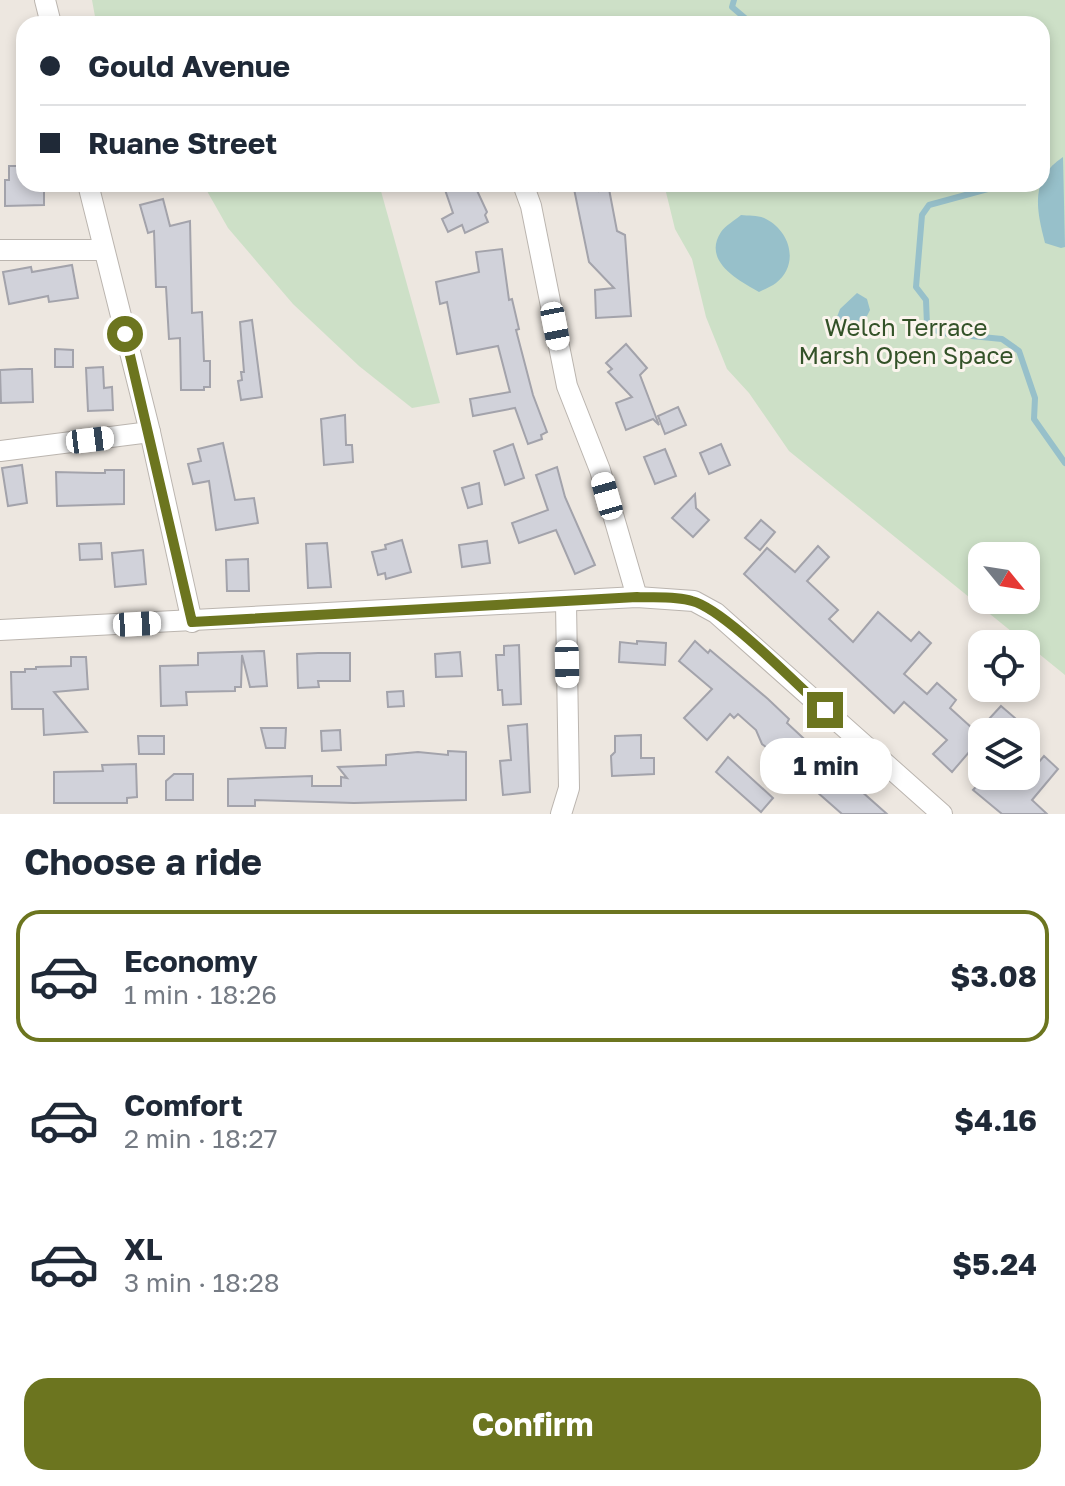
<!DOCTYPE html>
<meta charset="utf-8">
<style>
:root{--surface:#fff;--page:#f6f6f7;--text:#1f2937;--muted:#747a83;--line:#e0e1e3;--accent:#6c751f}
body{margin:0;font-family:"Golos Text",sans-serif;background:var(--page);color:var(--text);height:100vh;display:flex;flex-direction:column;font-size:30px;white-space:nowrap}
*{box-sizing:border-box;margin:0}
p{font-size:26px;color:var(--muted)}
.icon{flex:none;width:44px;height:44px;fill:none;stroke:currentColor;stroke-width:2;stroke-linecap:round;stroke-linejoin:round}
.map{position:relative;height:814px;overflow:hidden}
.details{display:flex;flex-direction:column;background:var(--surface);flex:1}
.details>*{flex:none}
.guide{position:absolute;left:16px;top:16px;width:1034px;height:176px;border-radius:24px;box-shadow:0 4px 12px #0003;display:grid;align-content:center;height:176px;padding:0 24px;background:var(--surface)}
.needle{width:52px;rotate:120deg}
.fabs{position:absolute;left:968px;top:542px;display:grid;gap:16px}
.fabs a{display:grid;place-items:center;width:72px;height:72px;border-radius:16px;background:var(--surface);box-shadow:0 4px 12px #0003;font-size:40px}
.end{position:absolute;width:36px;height:36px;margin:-18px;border:10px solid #6c751f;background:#fff;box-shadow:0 0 0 4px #fff}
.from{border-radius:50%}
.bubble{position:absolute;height:56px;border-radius:24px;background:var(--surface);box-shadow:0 4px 12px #0003;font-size:26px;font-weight:700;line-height:56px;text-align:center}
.car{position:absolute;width:24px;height:48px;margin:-24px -12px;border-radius:10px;box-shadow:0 0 6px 2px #0007;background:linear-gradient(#fff 24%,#345 0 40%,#fff 0 76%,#345 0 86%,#fff 0)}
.guide b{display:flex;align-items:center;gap:28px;height:76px;font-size:30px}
.guide b+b{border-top:2px solid var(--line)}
.guide i{width:20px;height:20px;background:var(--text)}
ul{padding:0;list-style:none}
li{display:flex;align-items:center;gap:24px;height:132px;margin:0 16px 12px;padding:0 8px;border:4px solid transparent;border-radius:24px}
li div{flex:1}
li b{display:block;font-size:30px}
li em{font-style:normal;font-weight:700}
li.current{border-color:var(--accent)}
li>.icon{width:72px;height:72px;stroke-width:1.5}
h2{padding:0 24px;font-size:36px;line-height:96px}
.primary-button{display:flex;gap:16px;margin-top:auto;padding:16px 24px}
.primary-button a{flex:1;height:92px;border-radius:24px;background:var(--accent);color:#fff;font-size:32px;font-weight:700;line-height:92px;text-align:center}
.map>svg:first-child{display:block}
.green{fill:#cde0c7;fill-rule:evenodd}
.water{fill:#97c0ca}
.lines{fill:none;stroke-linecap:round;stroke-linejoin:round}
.stream{stroke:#97c0ca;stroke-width:6}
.building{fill:#d1d2da;stroke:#a3a3ab;stroke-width:2}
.street-casing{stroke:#bbb5af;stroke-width:22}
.street{stroke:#fff;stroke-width:20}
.route{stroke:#6c751f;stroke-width:10}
.labels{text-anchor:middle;stroke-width:6;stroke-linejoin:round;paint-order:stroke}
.park-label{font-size:24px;fill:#335228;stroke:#faf4ed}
</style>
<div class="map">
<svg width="1065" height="814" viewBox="0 0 1065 814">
<rect width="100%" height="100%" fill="#ede7e0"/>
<g class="green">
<path d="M92,0H1065V675L789,451L749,393L727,369L706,317L692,259L675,229L664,184H1042V24H104L96,22ZM982,556H1026V600H982Z"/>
<polygon points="203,184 379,184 440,403 412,408 359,366 293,304 228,228"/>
</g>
<g class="water">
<path d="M1063,157L1065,247L1061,248L1045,243C1036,208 1030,179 1063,157Z"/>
<path d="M741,215C749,216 759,215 766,219C790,231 800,264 776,283C772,286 765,289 759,292C738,280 702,261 721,232C725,226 735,220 741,215Z"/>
<polygon points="857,293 867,299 870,310 861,328 840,339 832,330 840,309"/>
</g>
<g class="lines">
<g class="stream">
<polyline points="734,0 732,7 752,24"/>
<polyline points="996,184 995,187 929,205 922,215 916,287 926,300 927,325 941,333 1002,339 1019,351 1035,398 1034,419 1065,463"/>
</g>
</g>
<g class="building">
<polygon points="9,166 24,166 24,184 44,184 44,205 5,206 5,180 9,180"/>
<polygon points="443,184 474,184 487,212 485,215 488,222 465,233 462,225 448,232 442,219 453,213"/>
<polygon points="573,184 598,184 599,191 609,189 617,231 625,235 631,316 596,318 595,290 614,288 589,262"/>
<polygon points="163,199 170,226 190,221 192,313 202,312 204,361 210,361 210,387 204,387 204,390 181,390 180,338 169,339 166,287 156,287 154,231 148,233 140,205"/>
<polygon points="502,249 509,300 512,299 519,329 516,330 533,395 547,432 541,435 542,439 528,444 515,408 473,416 470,399 510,392 498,346 457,354 447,302 440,304 436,282 479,272 476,252"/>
<polygon points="72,265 78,298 49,302 48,296 9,304 3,272 31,267 32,272"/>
<polygon points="252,320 262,397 241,400 238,381 242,380 241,372 244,372 240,322"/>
<polygon points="626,344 647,368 640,375 659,425 653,419 626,430 616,403 632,397 608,372 612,369 606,363"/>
<polygon points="55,349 73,350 73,367 55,367"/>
<polygon points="103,367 104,388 112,387 113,410 88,411 86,368"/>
<polygon points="20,369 32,369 33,402 1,403 0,370"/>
<polygon points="678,407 686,425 665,434 658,416"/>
<polygon points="345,415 346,445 352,445 353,462 324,465 321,419"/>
<polygon points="223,443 235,500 254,498 258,523 216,530 209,481 193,484 188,464 201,461 198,449"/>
<polygon points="513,444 524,478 505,485 494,451"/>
<polygon points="721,444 730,465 709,474 700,453"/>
<polygon points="665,449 676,476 655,484 644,457"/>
<polygon points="22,465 27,503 8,506 2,468"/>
<polygon points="557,467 565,497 595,565 575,574 556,530 519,543 512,523 548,510 536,475"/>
<polygon points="105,470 124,470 124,504 57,506 56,472 96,473 105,473"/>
<polygon points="479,483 482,504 468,508 462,488"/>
<polygon points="695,494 696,508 709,520 693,537 672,518"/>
<polygon points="761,520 775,532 760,550 745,538"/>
<polygon points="402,540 411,572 386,579 385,573 378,575 372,552 386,549 385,545"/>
<polygon points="487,541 490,563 462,567 459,545"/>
<polygon points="101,543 102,559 80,560 79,544"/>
<polygon points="327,543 331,587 308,588 306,544"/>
<polygon points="818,546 829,557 807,581 838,610 829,619 853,642 878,612 911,641 919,632 931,643 904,674 927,694 937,683 956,700 950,708 982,737 952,772 933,754 947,740 904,702 894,713 744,574 767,548 795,572"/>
<polygon points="143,550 146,584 115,587 112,553"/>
<polygon points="248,559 249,591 227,591 226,560"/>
<polygon points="637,641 666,643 665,665 619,662 620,642 637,644"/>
<polygon points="695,641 708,653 710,650 768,699 789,719 787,723 842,774 845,771 863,786 860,790 887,814 842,814 792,770 793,768 762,744 756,730 738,714 734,718 730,714 707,740 684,718 712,689 679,661"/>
<polygon points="519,645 521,704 503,705 502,690 498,690 496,655 504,655 504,646"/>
<polygon points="264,651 267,686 250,687 242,655 241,687 235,687 235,691 186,692 187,705 161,706 160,666 198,665 198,653"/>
<polygon points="460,652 462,676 436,677 435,654"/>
<polygon points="318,653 350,653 350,681 318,681 319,687 298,688 297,654"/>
<polygon points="71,657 86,657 88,689 54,692 87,732 44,735 43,709 12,709 11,672 25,672 25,669 36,669 36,667 71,666"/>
<polygon points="403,691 404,706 388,707 387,692"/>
<polygon points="1001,706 1015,718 1002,732 977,732"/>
<polygon points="527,724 530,792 503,795 500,761 511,760 508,726"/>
<polygon points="261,728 286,728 285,748 266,748"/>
<polygon points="340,730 341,750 322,751 321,731"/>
<polygon points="641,735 641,758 654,758 654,774 612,776 611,756 615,752 615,736"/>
<polygon points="138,736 164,736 164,754 139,754"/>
<polygon points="448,751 466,752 466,800 354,803 255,800 255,806 228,806 228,779 312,776 312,786 341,786 341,777 347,778 338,767 386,765 386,755 418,752 448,755"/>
<polygon points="1044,756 1058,769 1032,800 1047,814 1002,814 973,790 986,776 1027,776"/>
<polygon points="728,757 773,798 761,812 716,772"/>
<polygon points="136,764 137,797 127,798 127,803 54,803 54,772 103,771 102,765"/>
<polygon points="174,774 193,774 193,800 166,800 166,781"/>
</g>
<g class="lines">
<g class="street-casing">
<g id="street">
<polyline points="45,0 51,24"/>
<polyline points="88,184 150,432 192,622"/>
<polyline points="523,184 531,206 567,386 600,470 637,597"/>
<polyline points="0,250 104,250"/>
<polyline points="0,451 150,432"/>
<polyline points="0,630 637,597 694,601 716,613 942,814"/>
<polyline points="561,814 569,788 566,603"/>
</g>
</g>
<use href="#street" class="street"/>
</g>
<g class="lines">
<path class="route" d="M125,334L192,622L637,597C655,598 675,596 692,601C724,609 797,685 825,710"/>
</g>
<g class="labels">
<g class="park-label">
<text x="906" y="336">Welch Terrace<tspan x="906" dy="28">Marsh Open Space</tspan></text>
</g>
</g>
</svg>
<div class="fabs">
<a><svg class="needle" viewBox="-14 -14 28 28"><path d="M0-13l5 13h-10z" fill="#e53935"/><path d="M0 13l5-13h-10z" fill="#747a83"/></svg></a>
<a><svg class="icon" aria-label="locate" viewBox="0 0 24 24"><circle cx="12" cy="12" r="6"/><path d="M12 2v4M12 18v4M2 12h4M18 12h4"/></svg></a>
<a><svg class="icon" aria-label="layers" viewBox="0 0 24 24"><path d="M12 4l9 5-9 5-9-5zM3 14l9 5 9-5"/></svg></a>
</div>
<i class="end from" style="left:125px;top:334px"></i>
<i class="end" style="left:825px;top:710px"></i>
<div class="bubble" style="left:760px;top:738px;width:132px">1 min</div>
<i class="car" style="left:555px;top:326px;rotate:169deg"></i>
<i class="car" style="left:90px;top:440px;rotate:83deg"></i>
<i class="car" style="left:607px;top:496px;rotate:344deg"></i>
<i class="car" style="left:137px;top:624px;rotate:87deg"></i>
<i class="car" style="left:567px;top:664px;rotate:179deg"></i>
<div class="guide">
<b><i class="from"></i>Gould Avenue</b>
<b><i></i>Ruane Street</b>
</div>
</div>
<section class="details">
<h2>Choose a ride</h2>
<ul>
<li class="current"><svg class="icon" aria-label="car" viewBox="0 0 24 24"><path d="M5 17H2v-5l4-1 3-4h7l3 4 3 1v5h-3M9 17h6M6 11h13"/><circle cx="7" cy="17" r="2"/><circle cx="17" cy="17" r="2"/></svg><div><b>Economy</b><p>1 min · 18:26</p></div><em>$3.08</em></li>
<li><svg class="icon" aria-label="car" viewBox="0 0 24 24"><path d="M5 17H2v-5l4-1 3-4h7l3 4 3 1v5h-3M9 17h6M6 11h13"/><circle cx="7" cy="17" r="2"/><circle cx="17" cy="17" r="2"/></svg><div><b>Comfort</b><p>2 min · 18:27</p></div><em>$4.16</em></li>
<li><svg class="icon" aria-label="car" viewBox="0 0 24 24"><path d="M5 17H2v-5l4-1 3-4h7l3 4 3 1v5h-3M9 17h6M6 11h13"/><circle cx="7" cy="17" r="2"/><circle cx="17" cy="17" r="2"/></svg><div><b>XL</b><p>3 min · 18:28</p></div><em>$5.24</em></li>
</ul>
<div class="primary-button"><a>Confirm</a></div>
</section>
